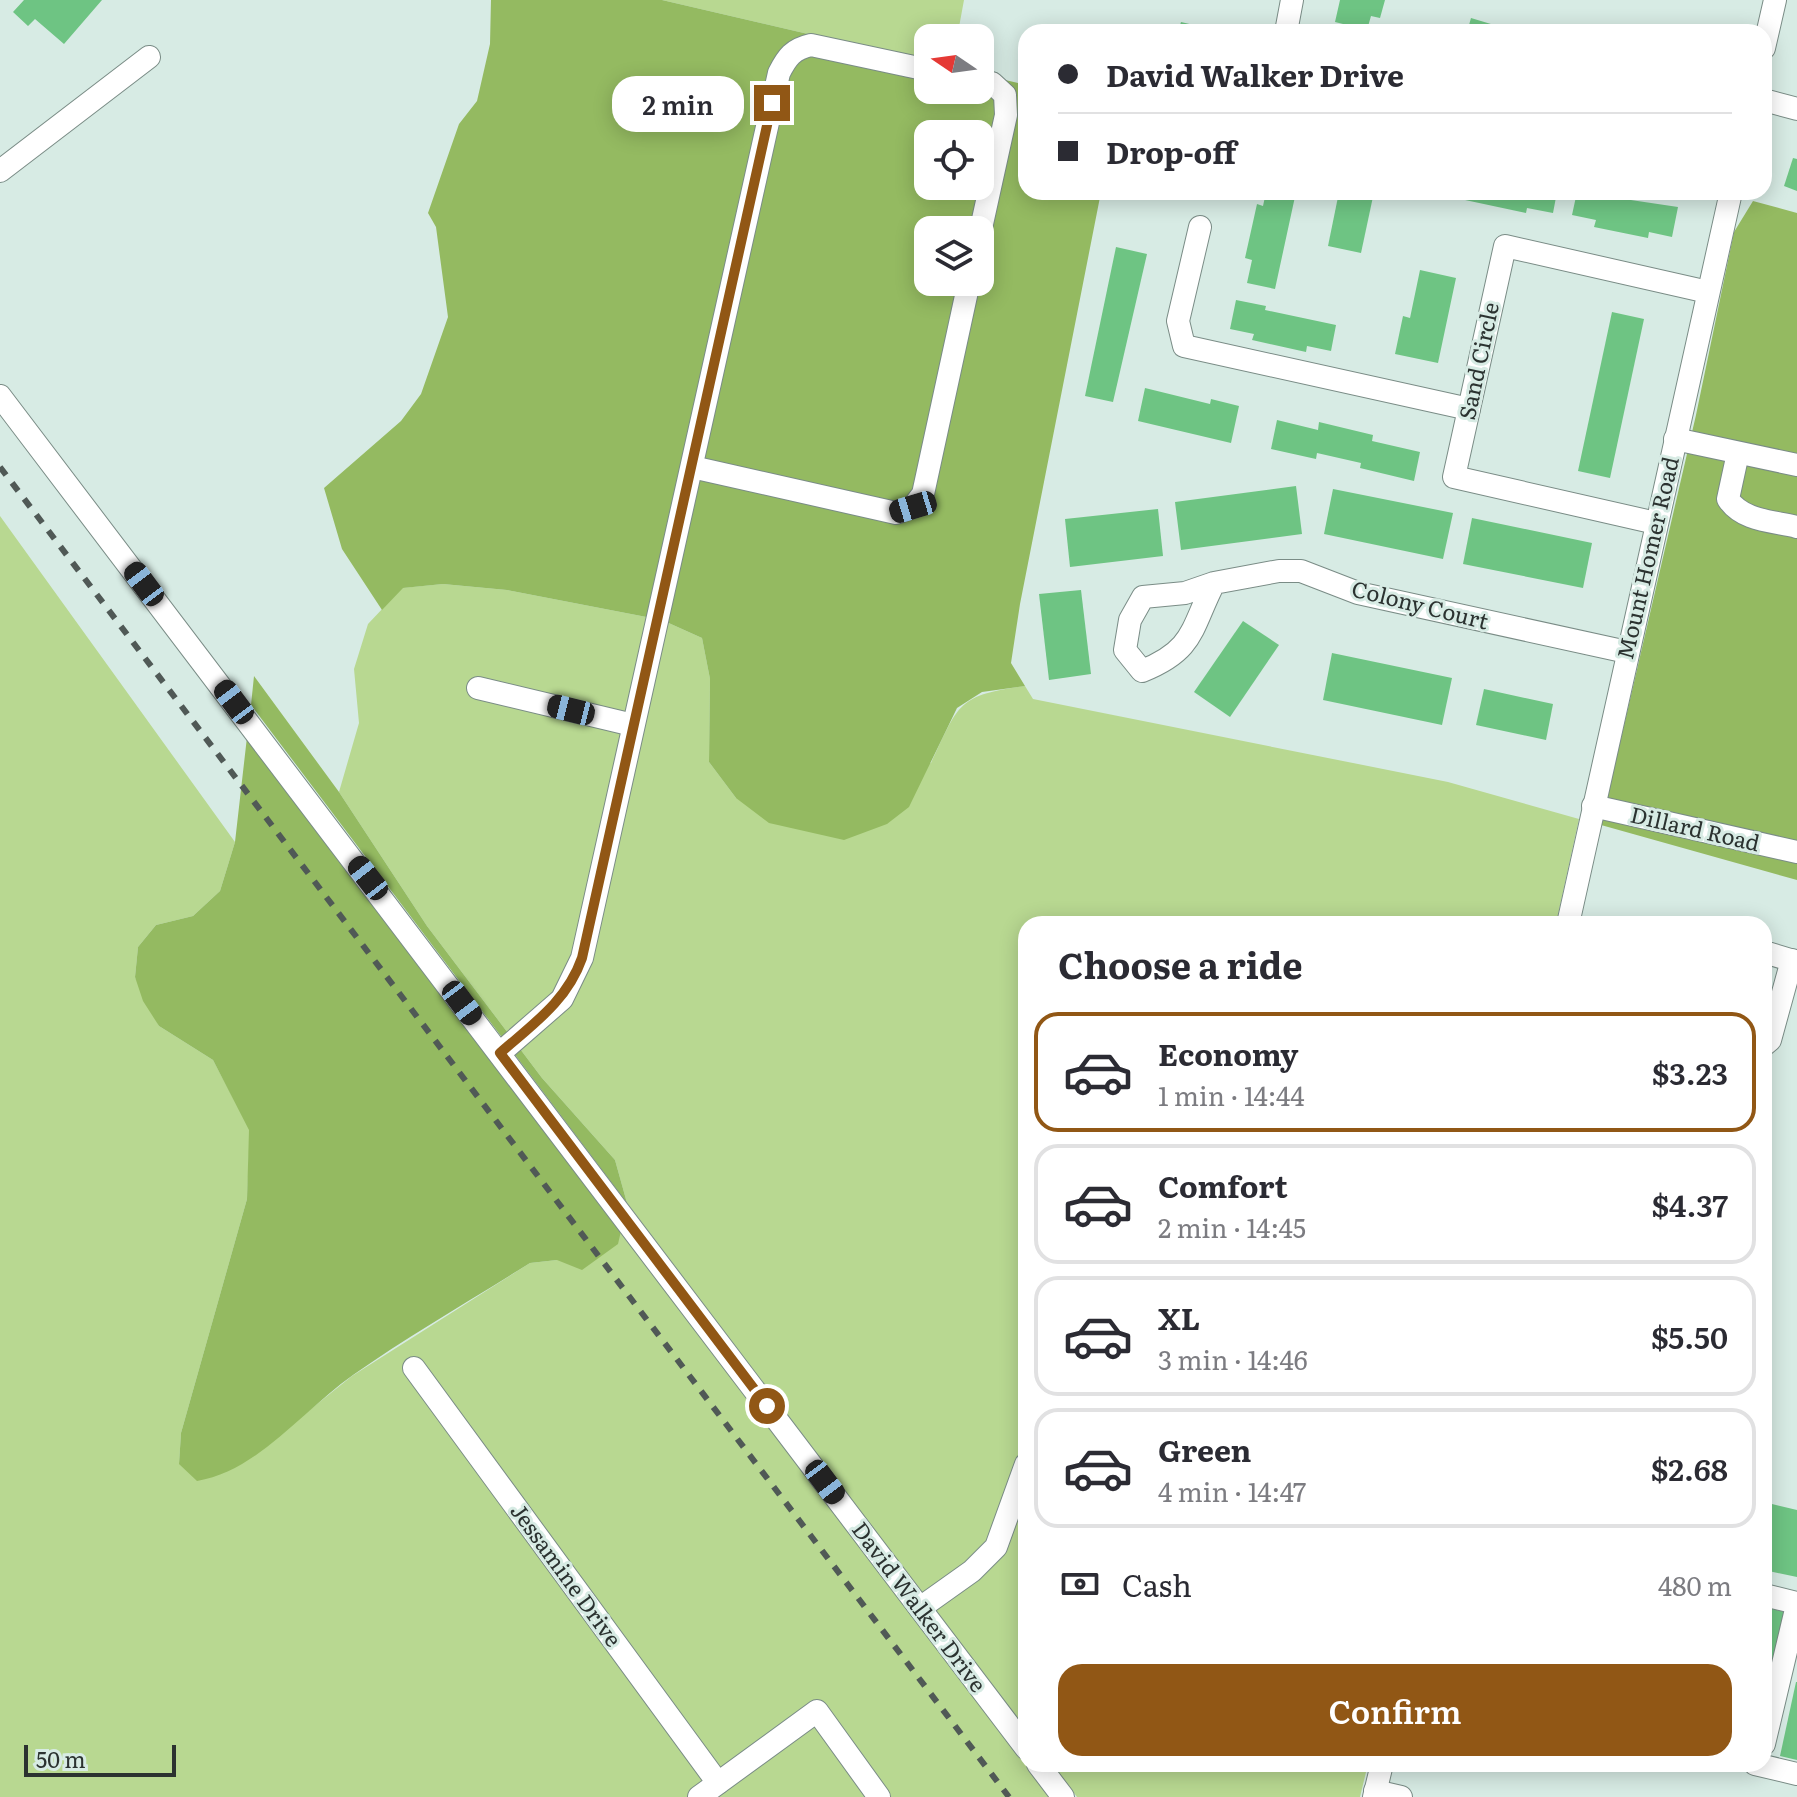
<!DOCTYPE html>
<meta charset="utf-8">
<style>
:root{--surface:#fff;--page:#f7f7f7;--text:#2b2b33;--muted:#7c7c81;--line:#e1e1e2;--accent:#915715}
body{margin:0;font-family:Literata,serif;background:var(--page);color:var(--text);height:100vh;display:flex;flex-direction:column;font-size:30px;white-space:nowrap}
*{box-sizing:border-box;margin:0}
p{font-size:26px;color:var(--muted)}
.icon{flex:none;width:44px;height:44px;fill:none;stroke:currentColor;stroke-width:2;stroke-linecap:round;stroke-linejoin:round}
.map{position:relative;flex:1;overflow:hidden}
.details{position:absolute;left:1018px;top:916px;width:754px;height:856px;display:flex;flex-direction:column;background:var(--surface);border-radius:24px;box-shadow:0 4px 20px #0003}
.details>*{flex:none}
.banner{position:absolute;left:1018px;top:24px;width:754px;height:176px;border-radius:24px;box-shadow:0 4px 20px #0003;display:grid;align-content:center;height:176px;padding:0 40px;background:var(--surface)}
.needle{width:52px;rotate:283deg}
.controls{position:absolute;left:914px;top:24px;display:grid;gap:16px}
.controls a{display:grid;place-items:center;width:80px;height:80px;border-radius:16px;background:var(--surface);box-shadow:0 4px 20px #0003;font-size:40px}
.scale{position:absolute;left:24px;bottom:20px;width:152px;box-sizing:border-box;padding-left:8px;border:4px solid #2b3230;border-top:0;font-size:22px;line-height:28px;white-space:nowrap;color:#2b3230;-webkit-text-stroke:6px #d7ebe4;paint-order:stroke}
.end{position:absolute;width:36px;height:36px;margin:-18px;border:10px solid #915715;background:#fff;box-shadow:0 0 0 4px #fff}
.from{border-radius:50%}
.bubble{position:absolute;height:56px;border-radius:24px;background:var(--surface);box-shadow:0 4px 20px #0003;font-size:26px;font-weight:600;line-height:56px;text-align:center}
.car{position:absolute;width:24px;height:48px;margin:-24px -12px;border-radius:10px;box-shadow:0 0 6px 2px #0007;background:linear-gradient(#222 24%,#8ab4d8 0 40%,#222 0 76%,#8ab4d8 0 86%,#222 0)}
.banner b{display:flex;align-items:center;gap:28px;height:76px;font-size:30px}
.banner b+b{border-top:2px solid var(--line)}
.banner i{width:20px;height:20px;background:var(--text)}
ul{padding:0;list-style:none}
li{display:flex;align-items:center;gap:24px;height:120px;margin:0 16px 12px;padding:0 24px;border:4px solid var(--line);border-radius:24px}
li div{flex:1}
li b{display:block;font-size:30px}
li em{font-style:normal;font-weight:600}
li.selected{border-color:var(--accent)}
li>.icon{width:72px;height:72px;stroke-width:1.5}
h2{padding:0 40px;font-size:36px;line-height:96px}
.pay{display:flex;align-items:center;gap:20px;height:88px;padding:0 40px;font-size:30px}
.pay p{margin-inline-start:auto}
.button{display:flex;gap:16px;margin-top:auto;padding:16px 40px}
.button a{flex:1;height:92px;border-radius:24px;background:var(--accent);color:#fff;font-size:32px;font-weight:600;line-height:92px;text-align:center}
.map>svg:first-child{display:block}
.green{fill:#b8d891}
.forest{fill:#94ba61;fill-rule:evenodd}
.building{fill:#6ec483}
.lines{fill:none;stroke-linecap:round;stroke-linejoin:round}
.minor-casing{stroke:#7a8c86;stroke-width:24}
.minor{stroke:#fff;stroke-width:22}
.rail{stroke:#505956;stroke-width:6;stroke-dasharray:10 10;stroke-linecap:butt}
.route{stroke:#915715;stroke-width:10}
.labels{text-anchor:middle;stroke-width:6;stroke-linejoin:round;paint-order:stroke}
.street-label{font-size:22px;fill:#2b3230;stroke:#d7ebe4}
</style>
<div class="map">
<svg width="1797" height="1797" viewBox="0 0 1797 1797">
<rect width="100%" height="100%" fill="#d7ebe4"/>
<g class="green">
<polygon points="662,0 964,0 957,38 928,38 928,62"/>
<polygon points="0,516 235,842 220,891 193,916 156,925 138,947 135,977 159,1026 213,1060 250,1130 247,1199 181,1433 179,1464 250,1458 352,1376 530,1263 557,1260 621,1231 1050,1797 0,1797"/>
<path d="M443,584L507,590L662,620L702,638L710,679L709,762L736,798L931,763C959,704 957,695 1025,686L1033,699L1448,782L1579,819L1556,924H1026V1730L627,1203L615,1160L542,1078L427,926L339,792L359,723L354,669L368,624L402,588Z"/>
<polygon points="1052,1764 1368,1764 1360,1797 1077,1797"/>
</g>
<g class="forest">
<path d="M491,0H662L928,62V90H980V74L1026,85V192H1101L1020,604L1011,663L1025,686L982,692L957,708L909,807L887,824L844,840L769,823L736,798L709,762L710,679L702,638L662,620L507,590L443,584L403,588L382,610L342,549L324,488L401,421L421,394L448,317L436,227L428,213L459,124L477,101L490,44ZM928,134H980V186H928ZM928,230H980V282H928Z"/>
<polygon points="1753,201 1797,213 1797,842 1607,799 1696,415 1734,232"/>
<polygon points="254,676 339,792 427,926 542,1078 615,1160 627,1203 251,705"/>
<path d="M247,737L621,1231L618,1244L582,1270L557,1260L530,1263C471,1300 410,1335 353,1375C304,1409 258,1471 197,1481L179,1464L181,1433L247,1199L249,1130L213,1060L159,1026L143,1001L135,977L138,947L156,925L193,916L220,891L235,842Z"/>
<polygon points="1602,819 1797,863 1797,880 1601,825"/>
</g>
<g class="building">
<polygon points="24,0 102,0 64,44 35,19 28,26 13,12"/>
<polygon points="1340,0 1385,0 1380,18 1371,16 1367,30 1335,22"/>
<polygon points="1471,18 1514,31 1514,32 1467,32"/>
<polygon points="1181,22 1219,31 1218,32 1178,32"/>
<polygon points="1793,158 1797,159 1797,191 1784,186"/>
<polygon points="1266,192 1296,192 1275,289 1247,283 1252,260 1245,258 1257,204 1263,206"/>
<polygon points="1339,192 1374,192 1361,253 1328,246"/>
<polygon points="1452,192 1557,192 1553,213 1527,208 1526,213 1451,197"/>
<polygon points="1577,192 1678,207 1672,237 1649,232 1648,238 1594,227 1596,220 1572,215"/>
<polygon points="1116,247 1147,254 1113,402 1085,396"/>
<polygon points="1420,270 1456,278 1438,363 1395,354 1403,316 1410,318"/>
<polygon points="1236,300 1266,306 1265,310 1336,325 1331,351 1307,346 1306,352 1252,340 1254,334 1230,329"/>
<polygon points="1612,312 1644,319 1610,478 1578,471"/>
<polygon points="1145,388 1210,404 1211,399 1239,406 1231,443 1138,421"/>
<polygon points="1277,420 1318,430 1319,422 1373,435 1372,441 1420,452 1414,481 1360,468 1361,463 1317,453 1316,459 1271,449"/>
<polygon points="1296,486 1302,534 1181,550 1175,502"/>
<polygon points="1333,489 1453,513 1443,559 1324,534"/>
<polygon points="1158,509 1163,556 1070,567 1065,519"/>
<polygon points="1472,518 1592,543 1583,588 1463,564"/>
<polygon points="1081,590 1091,674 1049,680 1039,594"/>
<polygon points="1243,621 1279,645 1230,717 1194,692"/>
<polygon points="1332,653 1452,678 1442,725 1323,700"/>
<polygon points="1484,689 1553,704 1546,740 1476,725"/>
<polygon points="1764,1502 1797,1510 1797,1577 1764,1570"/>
<polygon points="1764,1607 1785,1612 1764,1701"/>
<polygon points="1796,1682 1797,1682 1797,1760 1780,1756"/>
</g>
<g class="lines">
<g class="minor-casing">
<g id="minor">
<polyline points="1286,32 1292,0"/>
<polyline points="1764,48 1775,0"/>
<polyline points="980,81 992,83 1005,95 1006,115 980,233"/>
<polyline points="1764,100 1797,109"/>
<polyline points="0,171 149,57"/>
<polyline points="1200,227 1178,321 1184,346 1469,409"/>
<polyline points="0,396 1026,1748"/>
<polyline points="1675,439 1797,465"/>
<path d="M1738,453L1728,499C1742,521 1773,521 1797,527"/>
<polyline points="692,467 896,513 913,507 923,494 969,282"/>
<polyline points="1656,523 1454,477 1505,246 1708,292"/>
<path d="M1214,583C1191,628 1195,650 1142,671L1125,650L1130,620L1143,597L1185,593L1214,583L1279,571H1301L1358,593L1627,652"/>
<polyline points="478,688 633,725"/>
<polyline points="1593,806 1797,852"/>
<polyline points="1568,924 1731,192"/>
<polyline points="1764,952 1797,962"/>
<polyline points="1764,1045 1770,1040 1792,960"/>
<path d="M500,1053L562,999L582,958L779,73C787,57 793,49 811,45L928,70"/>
<polyline points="414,1368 718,1783"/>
<polyline points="1764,1595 1797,1603"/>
<polyline points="920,1608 972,1571 996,1547 1026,1464"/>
<polyline points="1764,1744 1797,1605"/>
<polyline points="1038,1764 1063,1797"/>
<polyline points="1755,1764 1797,1774"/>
<polyline points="1375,1791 1401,1797"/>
<polyline points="699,1797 817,1711 879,1797"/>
<polyline points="1374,1797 1382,1764"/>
</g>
</g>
<use href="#minor" class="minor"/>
<polyline class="rail" points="0,467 1009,1797"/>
</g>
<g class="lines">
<path class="route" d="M767,1406L500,1053C533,1024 567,1001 582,958L772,103"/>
</g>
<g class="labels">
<g class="street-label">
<text transform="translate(1479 361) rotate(-78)" y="8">Sand Circle</text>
<text transform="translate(1648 558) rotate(-77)" y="8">Mount Homer Road</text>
<text transform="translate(1420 605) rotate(14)" y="8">Colony Court</text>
<text transform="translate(1695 829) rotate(13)" y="8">Dillard Road</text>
<text transform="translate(566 1575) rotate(54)" y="8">Jessamine Drive</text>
<text transform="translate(919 1607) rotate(53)" y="8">David Walker Drive</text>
</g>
</g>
</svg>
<div class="controls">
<a><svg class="needle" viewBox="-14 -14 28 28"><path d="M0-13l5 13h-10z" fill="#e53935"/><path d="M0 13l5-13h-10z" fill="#7c7c81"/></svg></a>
<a><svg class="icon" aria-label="locate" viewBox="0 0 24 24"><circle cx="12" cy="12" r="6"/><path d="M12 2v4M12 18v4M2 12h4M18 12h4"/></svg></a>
<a><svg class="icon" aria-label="layers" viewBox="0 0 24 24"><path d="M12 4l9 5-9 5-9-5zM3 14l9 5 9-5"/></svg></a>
</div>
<div class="scale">50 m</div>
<i class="end from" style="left:767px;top:1406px"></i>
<i class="end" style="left:772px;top:103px"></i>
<div class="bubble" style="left:612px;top:76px;width:132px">2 min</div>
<i class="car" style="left:913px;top:507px;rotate:253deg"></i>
<i class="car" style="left:144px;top:584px;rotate:323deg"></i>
<i class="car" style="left:234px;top:702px;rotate:323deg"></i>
<i class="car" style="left:571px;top:710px;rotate:284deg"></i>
<i class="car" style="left:368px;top:878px;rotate:322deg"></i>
<i class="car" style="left:462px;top:1003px;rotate:143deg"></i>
<i class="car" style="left:825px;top:1482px;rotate:143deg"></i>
<div class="banner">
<b><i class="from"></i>David Walker Drive</b>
<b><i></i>Drop-off</b>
</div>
<section class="details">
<h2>Choose a ride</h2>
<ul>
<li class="selected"><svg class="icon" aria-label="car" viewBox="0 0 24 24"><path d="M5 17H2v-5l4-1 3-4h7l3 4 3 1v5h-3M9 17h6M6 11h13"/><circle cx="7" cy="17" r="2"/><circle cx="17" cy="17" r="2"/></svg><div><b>Economy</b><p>1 min · 14:44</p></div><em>$3.23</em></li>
<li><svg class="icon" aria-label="car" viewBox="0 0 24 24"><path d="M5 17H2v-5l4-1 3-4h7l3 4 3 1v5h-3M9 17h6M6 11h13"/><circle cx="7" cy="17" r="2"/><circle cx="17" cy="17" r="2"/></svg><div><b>Comfort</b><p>2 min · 14:45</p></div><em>$4.37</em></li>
<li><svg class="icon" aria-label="car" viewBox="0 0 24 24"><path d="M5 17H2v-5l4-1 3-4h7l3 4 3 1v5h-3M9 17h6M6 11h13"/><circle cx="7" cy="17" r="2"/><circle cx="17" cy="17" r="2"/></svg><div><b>XL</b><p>3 min · 14:46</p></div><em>$5.50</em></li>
<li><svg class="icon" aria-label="car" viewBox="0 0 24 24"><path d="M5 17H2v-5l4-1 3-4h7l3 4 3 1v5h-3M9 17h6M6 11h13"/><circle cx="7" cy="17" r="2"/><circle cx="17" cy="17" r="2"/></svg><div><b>Green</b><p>4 min · 14:47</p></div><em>$2.68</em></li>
</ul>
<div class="pay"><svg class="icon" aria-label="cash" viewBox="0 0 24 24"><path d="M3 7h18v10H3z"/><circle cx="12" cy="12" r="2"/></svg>Cash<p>480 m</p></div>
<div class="button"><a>Confirm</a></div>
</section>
</div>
